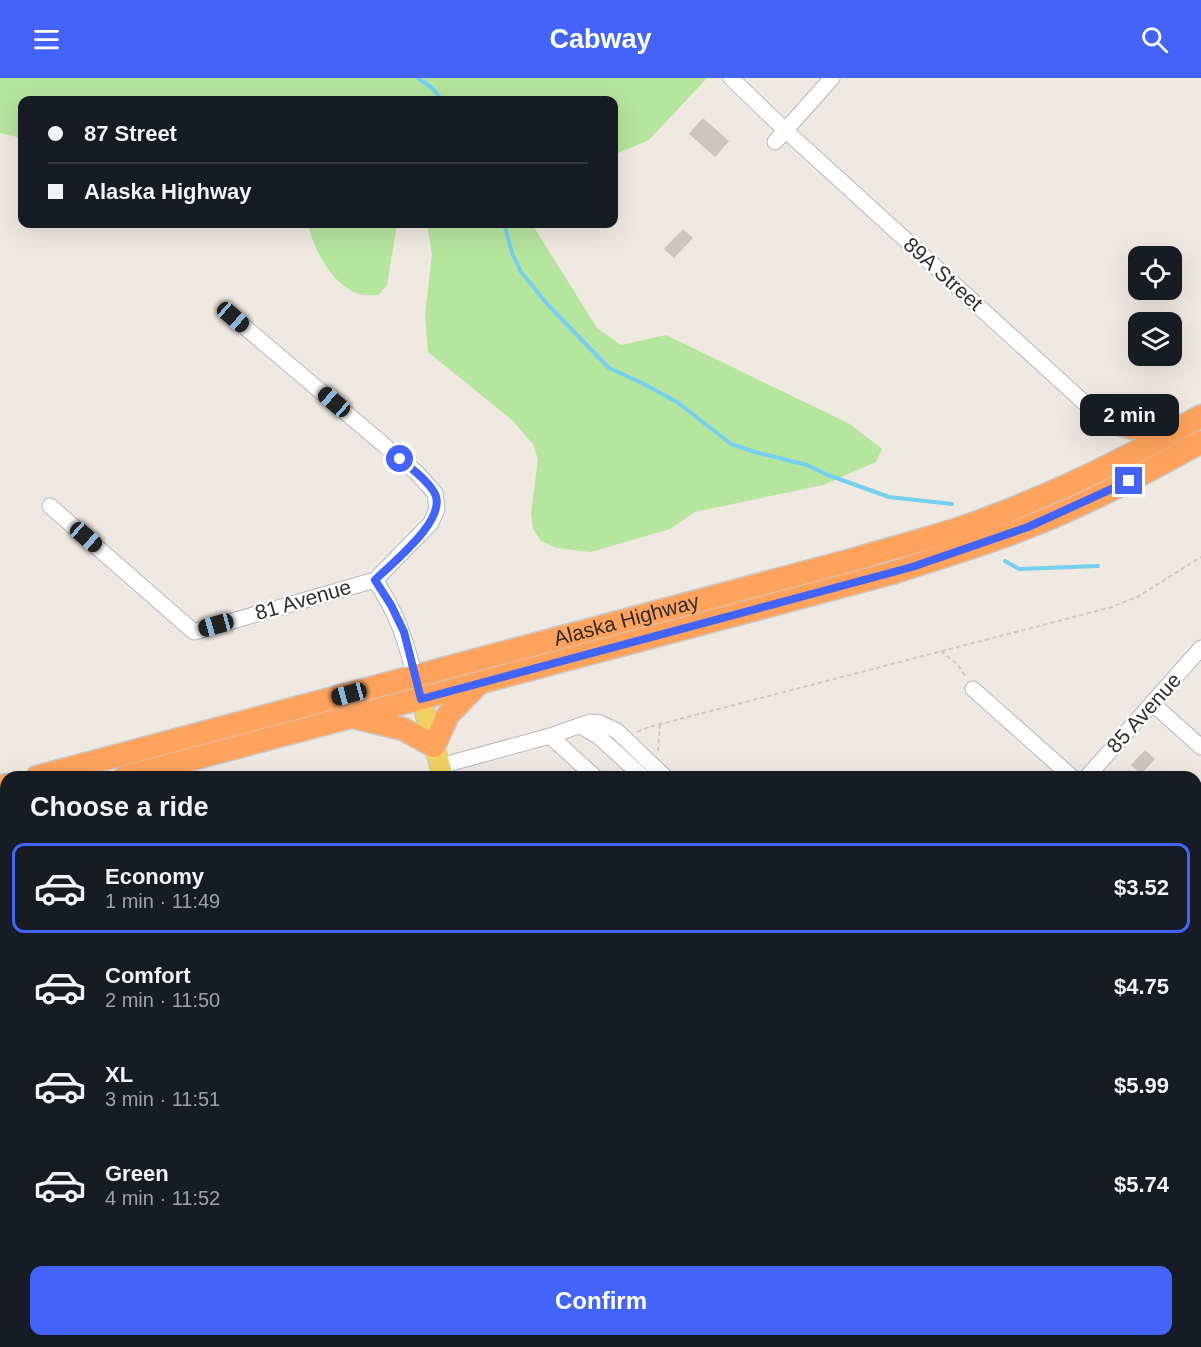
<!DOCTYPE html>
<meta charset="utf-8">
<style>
:root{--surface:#171b24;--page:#20242c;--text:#f1f3f6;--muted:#9ea1a6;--line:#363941;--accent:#4264fb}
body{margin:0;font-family:Helvetica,sans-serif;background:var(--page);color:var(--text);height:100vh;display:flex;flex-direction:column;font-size:22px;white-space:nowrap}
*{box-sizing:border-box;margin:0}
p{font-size:20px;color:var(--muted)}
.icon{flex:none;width:33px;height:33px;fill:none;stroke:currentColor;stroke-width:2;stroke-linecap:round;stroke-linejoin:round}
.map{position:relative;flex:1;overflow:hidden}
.details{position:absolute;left:0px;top:693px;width:1202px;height:576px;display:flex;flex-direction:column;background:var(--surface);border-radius:18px 18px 0 0;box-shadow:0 6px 24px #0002}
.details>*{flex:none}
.guide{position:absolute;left:18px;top:18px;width:600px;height:132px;border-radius:12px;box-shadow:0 6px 24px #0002;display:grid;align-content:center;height:132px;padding:0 30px;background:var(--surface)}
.tools{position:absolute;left:1128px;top:168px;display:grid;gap:12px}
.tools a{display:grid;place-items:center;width:54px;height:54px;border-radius:12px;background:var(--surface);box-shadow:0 6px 24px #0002;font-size:30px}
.end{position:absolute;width:27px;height:27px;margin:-14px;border:8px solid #4264fb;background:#fff;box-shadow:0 0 0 3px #fff}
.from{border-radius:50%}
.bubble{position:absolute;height:42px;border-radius:12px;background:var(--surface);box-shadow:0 6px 24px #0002;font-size:20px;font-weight:700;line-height:42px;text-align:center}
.car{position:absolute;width:18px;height:36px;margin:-18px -9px;border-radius:8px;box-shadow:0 0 4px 2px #0007;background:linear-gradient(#222 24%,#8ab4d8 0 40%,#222 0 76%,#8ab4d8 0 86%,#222 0)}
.guide b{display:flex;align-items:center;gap:21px;height:57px;font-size:22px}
.guide b+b{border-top:2px solid var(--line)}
.guide i{width:15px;height:15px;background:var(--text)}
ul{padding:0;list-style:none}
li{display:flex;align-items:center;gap:18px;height:90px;margin:0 12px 9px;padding:0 18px;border:3px solid transparent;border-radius:12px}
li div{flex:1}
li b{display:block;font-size:22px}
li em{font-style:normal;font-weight:700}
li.active{border-color:var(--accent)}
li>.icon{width:54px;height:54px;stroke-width:1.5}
h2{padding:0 30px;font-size:27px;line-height:72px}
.action{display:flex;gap:12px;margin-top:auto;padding:12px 30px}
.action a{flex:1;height:69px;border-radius:12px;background:var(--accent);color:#fff;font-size:24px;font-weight:700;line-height:69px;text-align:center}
header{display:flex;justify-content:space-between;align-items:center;height:78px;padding:0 30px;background:var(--accent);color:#fff;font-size:27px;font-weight:700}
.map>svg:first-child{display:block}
.green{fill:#b6e59e}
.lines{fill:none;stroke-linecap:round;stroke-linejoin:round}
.stream{stroke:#75cff0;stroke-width:4}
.building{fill:#cbc7bf;stroke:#cbc5ba;stroke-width:1.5}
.minor-casing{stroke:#b4b7c1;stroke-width:17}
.major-casing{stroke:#c9c9c9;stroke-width:22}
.highway-casing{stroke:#c9c9c9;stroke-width:25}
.path{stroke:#c9c9c9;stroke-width:2;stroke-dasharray:4.5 3;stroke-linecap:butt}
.minor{stroke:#fff;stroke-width:15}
.major{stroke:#f2d163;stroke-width:20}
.highway{stroke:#ffa35c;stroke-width:22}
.route{stroke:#4264fb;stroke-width:8}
.labels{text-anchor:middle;stroke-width:4.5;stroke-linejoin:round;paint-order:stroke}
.street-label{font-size:21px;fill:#2e2e2e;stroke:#fff}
</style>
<header><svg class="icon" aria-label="menu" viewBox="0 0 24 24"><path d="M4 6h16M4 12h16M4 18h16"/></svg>Cabway<svg class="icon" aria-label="search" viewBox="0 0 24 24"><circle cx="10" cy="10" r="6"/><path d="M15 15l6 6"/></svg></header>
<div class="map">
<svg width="1201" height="1269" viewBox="0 0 1201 1269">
<rect width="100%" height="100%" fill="#efe9e1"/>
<g class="green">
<polygon points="0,0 707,0 649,62 616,76 614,76 614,22 22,22 22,66 17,59 0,55"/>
<path d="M308,146H397L387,207L378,217C372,217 365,218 359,216C331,206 314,172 308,146Z"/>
<polygon points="427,146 532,146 597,250 621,267 666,257 850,346 882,371 876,384 823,407 695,434 670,451 591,474 556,470 541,463 533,451 531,435 538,381 533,366 511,341 428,274 425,237 432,176"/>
</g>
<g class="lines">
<g class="stream">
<polyline points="418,0 432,10 442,22"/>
<polyline points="504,146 512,175 521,194 548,227 609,290 642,305 677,324 731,366 755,374 807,387 828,397 889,419 952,426"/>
<polyline points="1005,483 1019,491 1098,488"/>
</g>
</g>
<g class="building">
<polygon points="703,41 728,63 715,78 690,56"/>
<polygon points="683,152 692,160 674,179 665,171"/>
<polygon points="1145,673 1154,681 1141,695 1132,687"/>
</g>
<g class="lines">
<g class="minor-casing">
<g id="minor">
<polyline points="731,0 785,52 1100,339"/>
<polyline points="775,64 832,0"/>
<polyline points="50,428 194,554 375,502 431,445 437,431 435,415 417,395 233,239"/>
<path d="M375,502C397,535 405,560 415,599"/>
<polyline points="973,611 1072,699"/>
<polyline points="1152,625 1201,669"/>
<polyline points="580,648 598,658 643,699"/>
<polyline points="550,658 595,699"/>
<polyline points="440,688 550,658 590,644 600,645 617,653 665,699"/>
<polyline points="1087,699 1201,570"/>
<polyline points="0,807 6,805"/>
<polyline points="1196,811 1201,816"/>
<polyline points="1196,961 1201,965"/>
<polyline points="1196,1076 1201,1070"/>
<polyline points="1196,1112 1201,1117"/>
<polyline points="1196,1262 1201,1267"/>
<polyline points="683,1263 691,1269"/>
<polyline points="909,1263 915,1269"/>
<polyline points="1036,1263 1043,1269"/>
<polyline points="571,1269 576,1263"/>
<polyline points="715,1269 721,1263"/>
</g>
</g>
<g class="major-casing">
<g id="major">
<polyline points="415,599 443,699"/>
<polyline points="976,1263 988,1269"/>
</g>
</g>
<g class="highway-casing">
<g id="highway">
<path d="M1100,339C1128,351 1144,355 1174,346"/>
<polyline points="357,640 403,651 434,668 448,637 478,606"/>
<path id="s1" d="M37,699L859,480C901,467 945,457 986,441C1061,413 1132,378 1201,338"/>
<path d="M125,699L892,495C938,480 983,467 1028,449C1087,426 1145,395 1201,364"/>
<polyline points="0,709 6,707"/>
<polyline points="0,733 6,731"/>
</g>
</g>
<g class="path">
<polyline points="941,573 957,586 966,599"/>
<polyline points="637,654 649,649 1112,529 1139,518 1201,479"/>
<polyline points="658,673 660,646"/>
</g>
<use href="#minor" class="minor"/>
<use href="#major" class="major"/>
<use href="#highway" class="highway"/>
</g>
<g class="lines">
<path class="route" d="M400,381C412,391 426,401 434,414C450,440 392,485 375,502L391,527L404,554L421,621L912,489L1028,449L1129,403"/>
</g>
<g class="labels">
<g class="street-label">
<text transform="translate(943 196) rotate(42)" y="7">89A Street</text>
<text transform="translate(303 522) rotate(-16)" y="7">81 Avenue</text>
<text dy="7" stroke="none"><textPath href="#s1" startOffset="610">Alaska Highway</textPath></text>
<text transform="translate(1144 635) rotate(-48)" y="7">85 Avenue</text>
</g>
</g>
</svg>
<div class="tools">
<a><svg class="icon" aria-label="locate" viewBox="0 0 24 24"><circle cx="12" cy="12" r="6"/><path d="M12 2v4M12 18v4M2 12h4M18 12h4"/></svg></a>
<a><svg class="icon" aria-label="layers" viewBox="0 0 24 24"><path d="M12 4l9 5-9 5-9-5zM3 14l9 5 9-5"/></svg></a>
</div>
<i class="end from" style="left:400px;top:381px"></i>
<i class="end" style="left:1129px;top:403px"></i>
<div class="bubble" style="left:1080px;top:316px;width:99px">2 min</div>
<i class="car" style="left:233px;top:239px;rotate:131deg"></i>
<i class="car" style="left:334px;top:324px;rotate:311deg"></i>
<i class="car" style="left:86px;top:459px;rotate:131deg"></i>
<i class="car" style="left:216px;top:547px;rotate:254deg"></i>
<i class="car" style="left:349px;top:616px;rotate:255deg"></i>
<div class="guide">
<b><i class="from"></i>87 Street</b>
<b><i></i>Alaska Highway</b>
</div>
<section class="details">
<h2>Choose a ride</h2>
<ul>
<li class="active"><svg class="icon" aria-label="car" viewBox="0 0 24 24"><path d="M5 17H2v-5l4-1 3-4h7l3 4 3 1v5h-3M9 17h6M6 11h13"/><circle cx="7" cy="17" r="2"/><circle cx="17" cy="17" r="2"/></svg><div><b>Economy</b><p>1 min · 11:49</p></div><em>$3.52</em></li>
<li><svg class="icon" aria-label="car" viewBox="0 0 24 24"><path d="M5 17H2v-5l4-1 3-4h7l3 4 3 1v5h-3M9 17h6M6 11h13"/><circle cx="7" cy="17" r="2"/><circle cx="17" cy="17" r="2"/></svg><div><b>Comfort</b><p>2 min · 11:50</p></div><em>$4.75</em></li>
<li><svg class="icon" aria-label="car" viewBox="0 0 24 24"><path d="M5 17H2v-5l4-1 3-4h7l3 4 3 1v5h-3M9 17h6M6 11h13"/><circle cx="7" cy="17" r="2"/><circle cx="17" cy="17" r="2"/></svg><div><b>XL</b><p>3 min · 11:51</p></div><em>$5.99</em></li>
<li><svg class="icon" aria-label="car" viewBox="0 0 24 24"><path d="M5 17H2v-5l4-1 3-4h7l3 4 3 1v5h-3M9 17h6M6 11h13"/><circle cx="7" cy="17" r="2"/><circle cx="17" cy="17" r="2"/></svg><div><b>Green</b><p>4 min · 11:52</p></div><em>$5.74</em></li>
</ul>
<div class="action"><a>Confirm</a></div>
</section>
</div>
